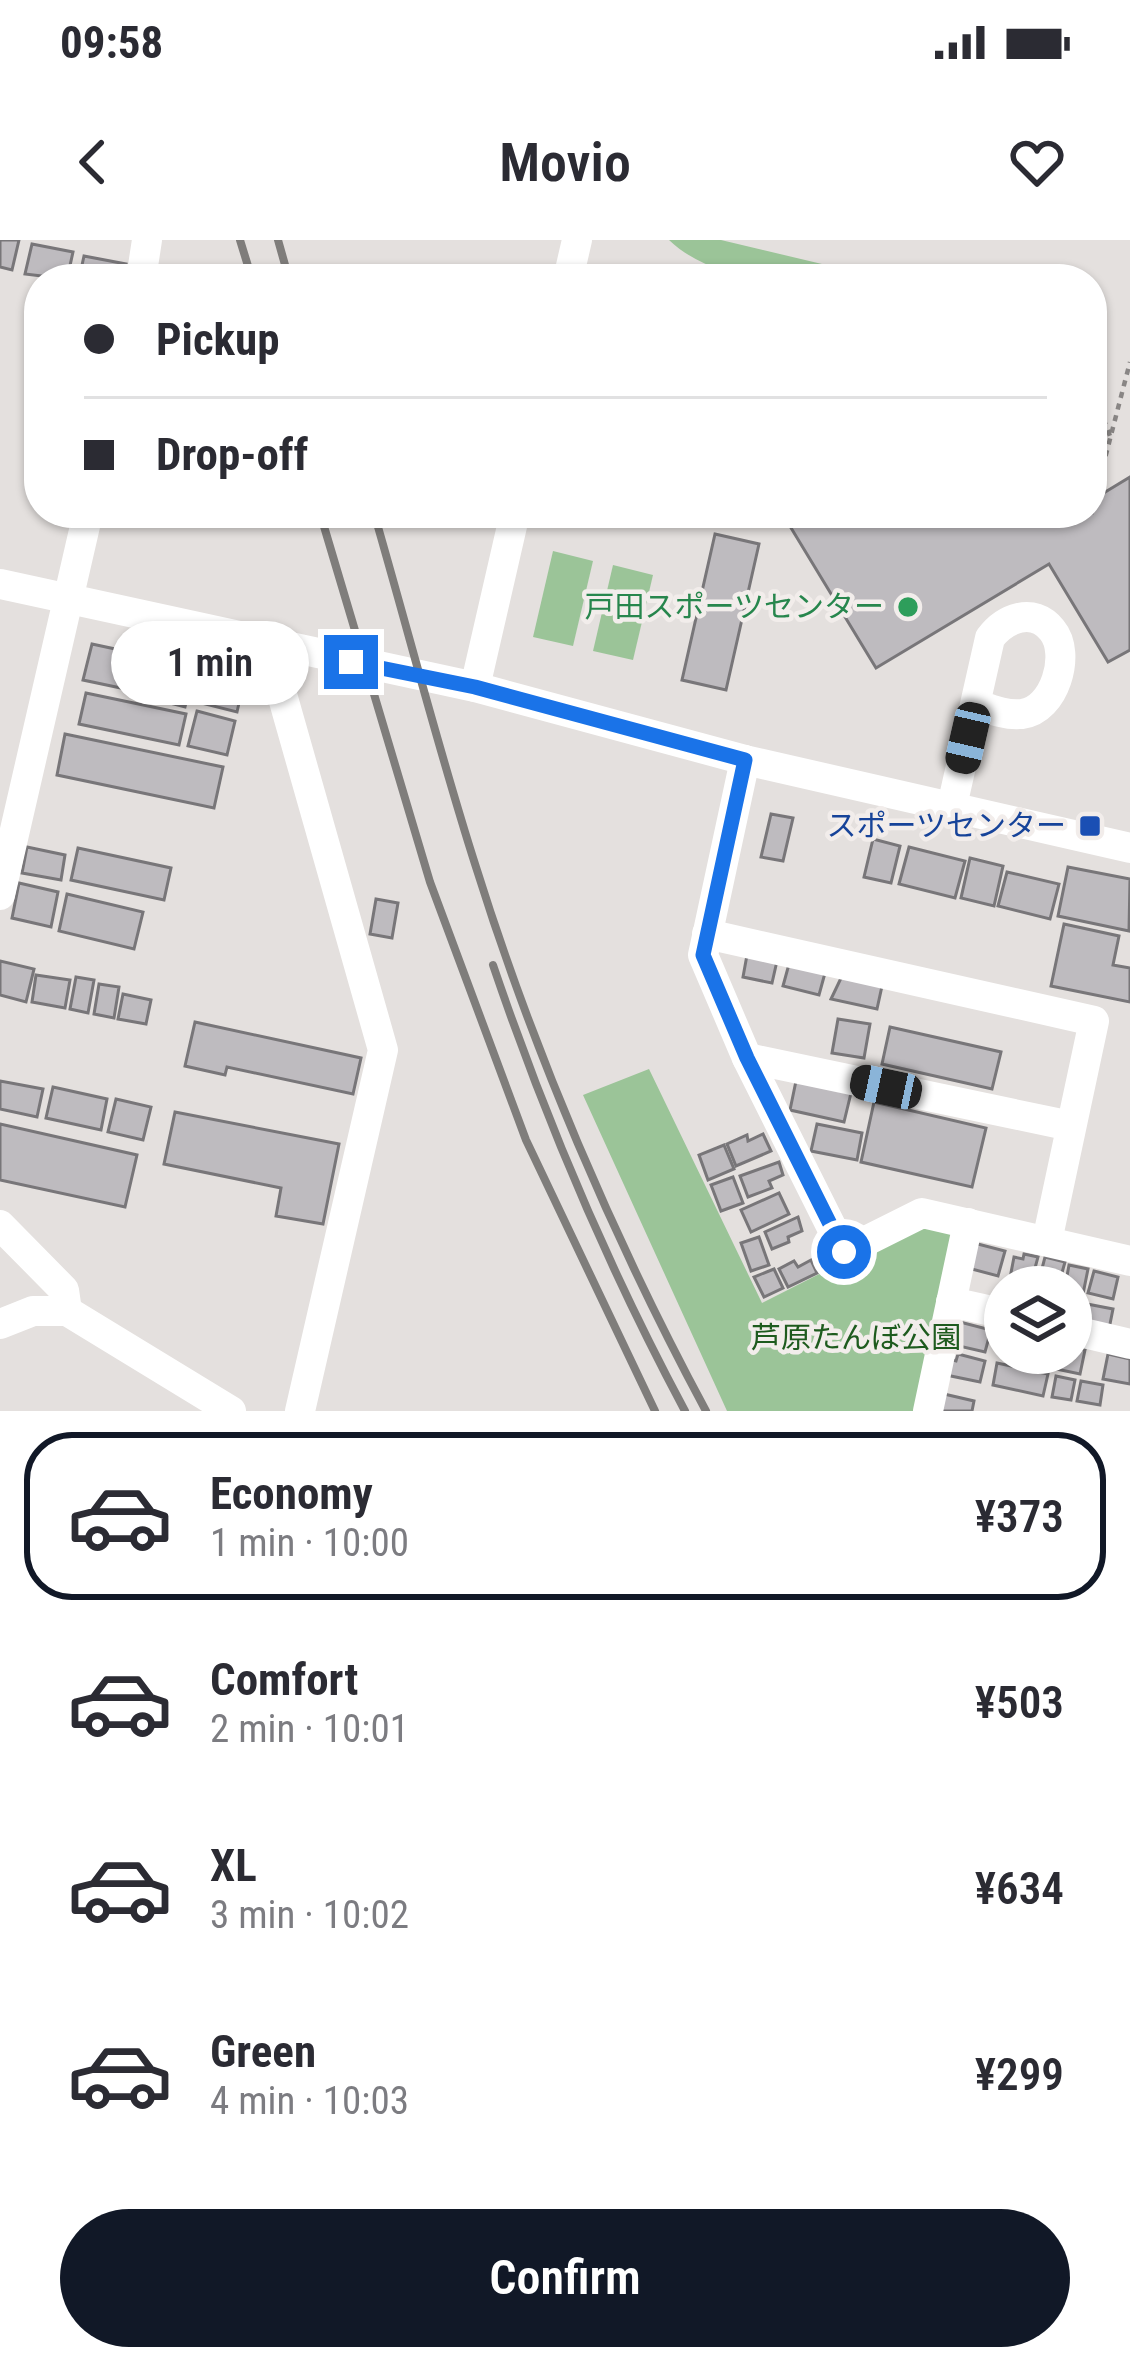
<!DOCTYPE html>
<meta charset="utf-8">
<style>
:root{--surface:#fff;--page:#f7f7f7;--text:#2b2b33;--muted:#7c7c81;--line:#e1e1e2;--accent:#111827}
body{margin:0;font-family:"Roboto Condensed","Noto Sans JP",sans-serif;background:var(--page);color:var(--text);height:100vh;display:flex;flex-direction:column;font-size:45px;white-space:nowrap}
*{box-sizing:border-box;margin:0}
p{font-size:39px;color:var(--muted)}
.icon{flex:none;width:66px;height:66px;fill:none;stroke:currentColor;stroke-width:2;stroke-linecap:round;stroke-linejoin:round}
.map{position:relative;height:1171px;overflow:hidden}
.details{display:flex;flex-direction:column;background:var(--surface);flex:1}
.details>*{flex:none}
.banner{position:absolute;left:24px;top:24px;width:1083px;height:264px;border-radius:48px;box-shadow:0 3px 9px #0004;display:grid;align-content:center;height:264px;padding:0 60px;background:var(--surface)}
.buttons{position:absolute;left:984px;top:1026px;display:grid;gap:24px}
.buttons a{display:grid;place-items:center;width:108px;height:108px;border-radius:50%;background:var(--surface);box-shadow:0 3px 9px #0004;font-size:60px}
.end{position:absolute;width:54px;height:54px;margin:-27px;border:15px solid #1a73e8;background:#fff;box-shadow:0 0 0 6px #fff}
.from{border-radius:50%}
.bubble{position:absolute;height:84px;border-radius:42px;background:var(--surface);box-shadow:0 3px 9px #0004;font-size:39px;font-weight:600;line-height:84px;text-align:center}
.car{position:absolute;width:36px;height:72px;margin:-36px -18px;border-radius:15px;box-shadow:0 0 9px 3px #0007;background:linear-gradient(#222 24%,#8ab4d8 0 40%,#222 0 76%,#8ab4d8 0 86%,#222 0)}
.banner b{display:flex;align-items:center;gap:42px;height:114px;font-size:45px}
.banner b+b{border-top:3px solid var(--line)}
.banner i{width:30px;height:30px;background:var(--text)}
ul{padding:21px 0 0;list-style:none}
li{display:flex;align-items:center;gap:36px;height:168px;margin:0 24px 18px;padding:0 36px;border:6px solid transparent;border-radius:48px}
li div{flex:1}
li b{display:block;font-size:45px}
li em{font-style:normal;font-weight:600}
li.current{border-color:var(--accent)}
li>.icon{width:108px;height:108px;stroke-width:1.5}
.cta{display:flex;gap:24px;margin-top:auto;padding:24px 60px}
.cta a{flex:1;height:138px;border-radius:72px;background:var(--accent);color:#fff;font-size:48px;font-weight:600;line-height:138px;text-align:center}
.status{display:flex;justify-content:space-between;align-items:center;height:84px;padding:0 60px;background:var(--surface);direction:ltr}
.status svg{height:33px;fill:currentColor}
header{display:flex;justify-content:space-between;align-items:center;height:156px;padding:0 60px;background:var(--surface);font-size:54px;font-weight:600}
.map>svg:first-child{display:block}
.green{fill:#9bc498}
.building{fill:#bebbbf;stroke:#787679;stroke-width:3}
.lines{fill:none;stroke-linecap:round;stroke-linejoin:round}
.path{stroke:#898685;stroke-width:4.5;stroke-dasharray:6 6;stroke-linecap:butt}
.minor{stroke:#fff;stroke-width:30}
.rail{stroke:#7f7d7b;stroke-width:8}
.route{stroke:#1a73e8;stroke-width:15}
.leisure-dot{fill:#2e9e5b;stroke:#f2edeb;stroke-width:4.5}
.transit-dot{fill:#1a4fb4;stroke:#f2edeb;stroke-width:4.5}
.labels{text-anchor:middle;stroke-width:9;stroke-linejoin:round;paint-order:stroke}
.leisure-label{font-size:30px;fill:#27864d;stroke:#f2edeb;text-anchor:end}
.transit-label{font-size:30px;fill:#164399;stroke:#f2edeb;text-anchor:end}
.park-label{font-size:30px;fill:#1e5b1e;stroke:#f2edeb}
</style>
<div class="status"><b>09:58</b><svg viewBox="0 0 49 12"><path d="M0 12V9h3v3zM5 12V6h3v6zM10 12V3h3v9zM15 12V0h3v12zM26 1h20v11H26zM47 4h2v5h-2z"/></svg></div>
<header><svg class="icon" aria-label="back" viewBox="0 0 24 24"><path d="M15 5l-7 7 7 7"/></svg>Movio<svg class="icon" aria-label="heart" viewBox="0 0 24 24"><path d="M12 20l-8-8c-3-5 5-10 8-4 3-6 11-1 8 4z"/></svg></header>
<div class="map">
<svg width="1130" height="1171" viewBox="0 0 1130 1171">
<rect width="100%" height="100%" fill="#e4e0de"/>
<g class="green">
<path d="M669,0H721L885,39C816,39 724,52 669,0Z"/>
<polygon points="553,311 593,321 573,406 533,397"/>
<polygon points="613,325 653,335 633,420 593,411"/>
<polygon points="649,829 762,1063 918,984 956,991 915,1171 727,1171 583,855"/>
</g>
<g class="building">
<polygon points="0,0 19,0 12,30 0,27"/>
<polygon points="32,4 73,12 67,39 25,34"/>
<polygon points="84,16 126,24 123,39 79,39"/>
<polygon points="1130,237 1130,410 1108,422 1049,324 876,428 782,273 1092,273 1092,260"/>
<polygon points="715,294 759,304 726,450 682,440"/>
<polygon points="92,404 157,418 149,454 83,440"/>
<polygon points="167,424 194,430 185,467 158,460"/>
<polygon points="220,432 245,436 237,472 205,464 209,444 217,446"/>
<polygon points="86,453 186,474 179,505 79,484"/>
<polygon points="197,471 235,481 227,515 188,506"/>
<polygon points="65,494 223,527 214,568 57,535"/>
<polygon points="771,574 793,578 783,621 761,617"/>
<polygon points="873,599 900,606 891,643 864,637"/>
<polygon points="27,607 65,615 61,640 22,633"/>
<polygon points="909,607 965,621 955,658 899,644"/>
<polygon points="78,608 171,628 164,660 71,640"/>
<polygon points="970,618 1003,626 994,666 961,658"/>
<polygon points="1068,627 1130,639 1129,691 1058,676"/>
<polygon points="1007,632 1059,644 1050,679 998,666"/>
<polygon points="19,643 58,652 51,687 12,678"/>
<polygon points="67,654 143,672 134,709 59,691"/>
<polygon points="376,659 398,663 392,698 370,694"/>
<polygon points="1064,684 1119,696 1113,725 1130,728 1130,762 1051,746"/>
<polygon points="747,715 777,721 772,743 743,737"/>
<polygon points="0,721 34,729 26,762 0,755"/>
<polygon points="789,724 825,733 819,755 783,746"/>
<polygon points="36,735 70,740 65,768 32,762"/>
<polygon points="842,736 882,746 877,769 831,759"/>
<polygon points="76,737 94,740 88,773 70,769"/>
<polygon points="99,744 119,747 114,778 94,774"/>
<polygon points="123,754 151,760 146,784 118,779"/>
<polygon points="838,779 870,784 864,818 832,813"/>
<polygon points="195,782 361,818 353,854 227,827 225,835 185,826"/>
<polygon points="890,787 1001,812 992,849 882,824"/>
<polygon points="0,841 43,849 37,877 0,869"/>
<polygon points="796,841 851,853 844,882 790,870"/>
<polygon points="53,847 107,859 101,890 46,878"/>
<polygon points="116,859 151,867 143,900 108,892"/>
<polygon points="874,862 986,888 972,947 861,922"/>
<polygon points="175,872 339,904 323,984 276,976 281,948 164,924"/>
<polygon points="0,884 137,915 125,967 0,940"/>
<polygon points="817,884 862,893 857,920 811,911"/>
<polygon points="763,894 771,911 736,926 727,904 747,895 748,901"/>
<polygon points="724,905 734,929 708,940 699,915"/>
<polygon points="779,922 783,935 769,941 772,948 748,957 740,936"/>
<polygon points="733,937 743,963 721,971 711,945"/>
<polygon points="779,953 789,974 751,992 741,970"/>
<polygon points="798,977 802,991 788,997 789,1002 772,1009 765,992"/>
<polygon points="759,997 769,1025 751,1031 741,1003"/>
<polygon points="974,1003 1005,1011 998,1036 968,1028"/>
<polygon points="1024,1014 1038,1017 1031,1043 1010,1038 1014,1017 1023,1019"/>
<polygon points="1045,1017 1065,1022 1058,1047 1038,1044"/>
<polygon points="811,1020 817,1033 788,1047 779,1029 794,1021 798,1027"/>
<polygon points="1069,1025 1088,1029 1083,1054 1065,1047"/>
<polygon points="774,1029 783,1048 764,1057 754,1037"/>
<polygon points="1094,1031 1118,1037 1113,1059 1088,1053"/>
<polygon points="1082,1063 1113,1069 1109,1089 1078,1083"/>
<polygon points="956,1081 991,1090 985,1112 950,1104"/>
<polygon points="1071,1107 1085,1110 1080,1134 1042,1126 1044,1113 1071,1113"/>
<polygon points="958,1114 985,1121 980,1142 946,1135 949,1119 956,1121"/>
<polygon points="1108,1114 1130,1119 1130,1144 1103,1139"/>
<polygon points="997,1123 1048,1134 1043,1156 993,1145"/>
<polygon points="1056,1136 1075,1140 1071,1160 1052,1157"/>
<polygon points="1081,1141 1103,1145 1100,1165 1077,1161"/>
<polygon points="944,1154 974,1161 972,1171 940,1171"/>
</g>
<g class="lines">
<g class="path">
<polyline points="1092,173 1105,183 1110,196"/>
<polyline points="1092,234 1103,226 1130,122"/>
</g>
<g class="minor">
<polyline points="141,39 147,0"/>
<polyline points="568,39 577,0"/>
<polyline points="0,344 475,447 745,520 1130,608"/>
<polyline points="268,405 383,810 300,1171"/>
<polyline points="475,447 515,273"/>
<polyline points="745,520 703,715 747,818 844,1012 922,973 1130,1021"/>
<path d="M952,566L990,398C1004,379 1033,366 1052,390C1072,414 1054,471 1022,474C1007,476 990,469 976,464"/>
<polyline points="0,655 88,273"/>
<polyline points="707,694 1094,781 1047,1001"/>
<polyline points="747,818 1071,886"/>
<polyline points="0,985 64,1050 67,1071"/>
<polyline points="951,1062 1005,1074"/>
<polyline points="0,1084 33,1071 67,1071 231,1171"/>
<polyline points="1071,1090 1130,1104"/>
<polyline points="928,1171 968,983"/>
</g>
<g class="rail">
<polyline points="240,0 252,39"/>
<polyline points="278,0 289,39"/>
<polyline points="320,273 430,642 526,900 655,1171"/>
<path d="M374,273C408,390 438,508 475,624C533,810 614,1000 706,1171"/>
<path d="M493,725C545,878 609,1029 685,1171"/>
</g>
</g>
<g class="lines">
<polyline class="route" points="351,422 475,447 745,520 703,715 747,818 844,1012"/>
</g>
<circle class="leisure-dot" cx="908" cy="367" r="12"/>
<rect class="transit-dot" x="1078" y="574" width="24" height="24" rx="6"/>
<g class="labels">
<g class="leisure-label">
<text x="884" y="377">戸田スポーツセンター</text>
</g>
<g class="transit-label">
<text x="1066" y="596">スポーツセンター</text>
</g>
<g class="park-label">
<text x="856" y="1108">芦原たんぼ公園</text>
</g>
</g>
</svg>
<div class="buttons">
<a><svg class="icon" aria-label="layers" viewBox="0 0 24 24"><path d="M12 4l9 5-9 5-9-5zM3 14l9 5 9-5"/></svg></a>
</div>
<i class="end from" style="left:844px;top:1012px"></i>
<i class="end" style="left:351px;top:422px"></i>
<div class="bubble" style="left:111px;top:381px;width:198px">1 min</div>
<i class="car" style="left:968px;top:498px;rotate:193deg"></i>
<i class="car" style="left:886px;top:847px;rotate:282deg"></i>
<div class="banner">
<b><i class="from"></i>Pickup</b>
<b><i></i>Drop-off</b>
</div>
</div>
<section class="details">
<ul>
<li class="current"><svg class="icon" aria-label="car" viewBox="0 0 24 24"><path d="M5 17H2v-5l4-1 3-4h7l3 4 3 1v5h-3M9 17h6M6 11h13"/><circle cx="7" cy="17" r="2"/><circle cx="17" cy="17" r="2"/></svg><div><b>Economy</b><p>1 min · 10:00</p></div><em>¥373</em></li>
<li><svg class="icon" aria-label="car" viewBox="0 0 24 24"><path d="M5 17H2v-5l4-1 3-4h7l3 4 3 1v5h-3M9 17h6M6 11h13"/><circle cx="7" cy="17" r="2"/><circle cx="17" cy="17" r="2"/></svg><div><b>Comfort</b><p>2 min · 10:01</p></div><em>¥503</em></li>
<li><svg class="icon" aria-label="car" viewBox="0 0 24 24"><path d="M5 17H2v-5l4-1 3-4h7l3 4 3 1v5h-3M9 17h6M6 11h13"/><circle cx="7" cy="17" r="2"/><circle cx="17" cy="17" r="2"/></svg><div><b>XL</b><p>3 min · 10:02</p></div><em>¥634</em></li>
<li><svg class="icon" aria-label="car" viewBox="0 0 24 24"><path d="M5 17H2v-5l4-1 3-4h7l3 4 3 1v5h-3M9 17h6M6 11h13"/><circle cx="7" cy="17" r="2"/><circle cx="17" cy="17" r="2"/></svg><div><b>Green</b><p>4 min · 10:03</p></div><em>¥299</em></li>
</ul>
<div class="cta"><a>Confirm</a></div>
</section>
